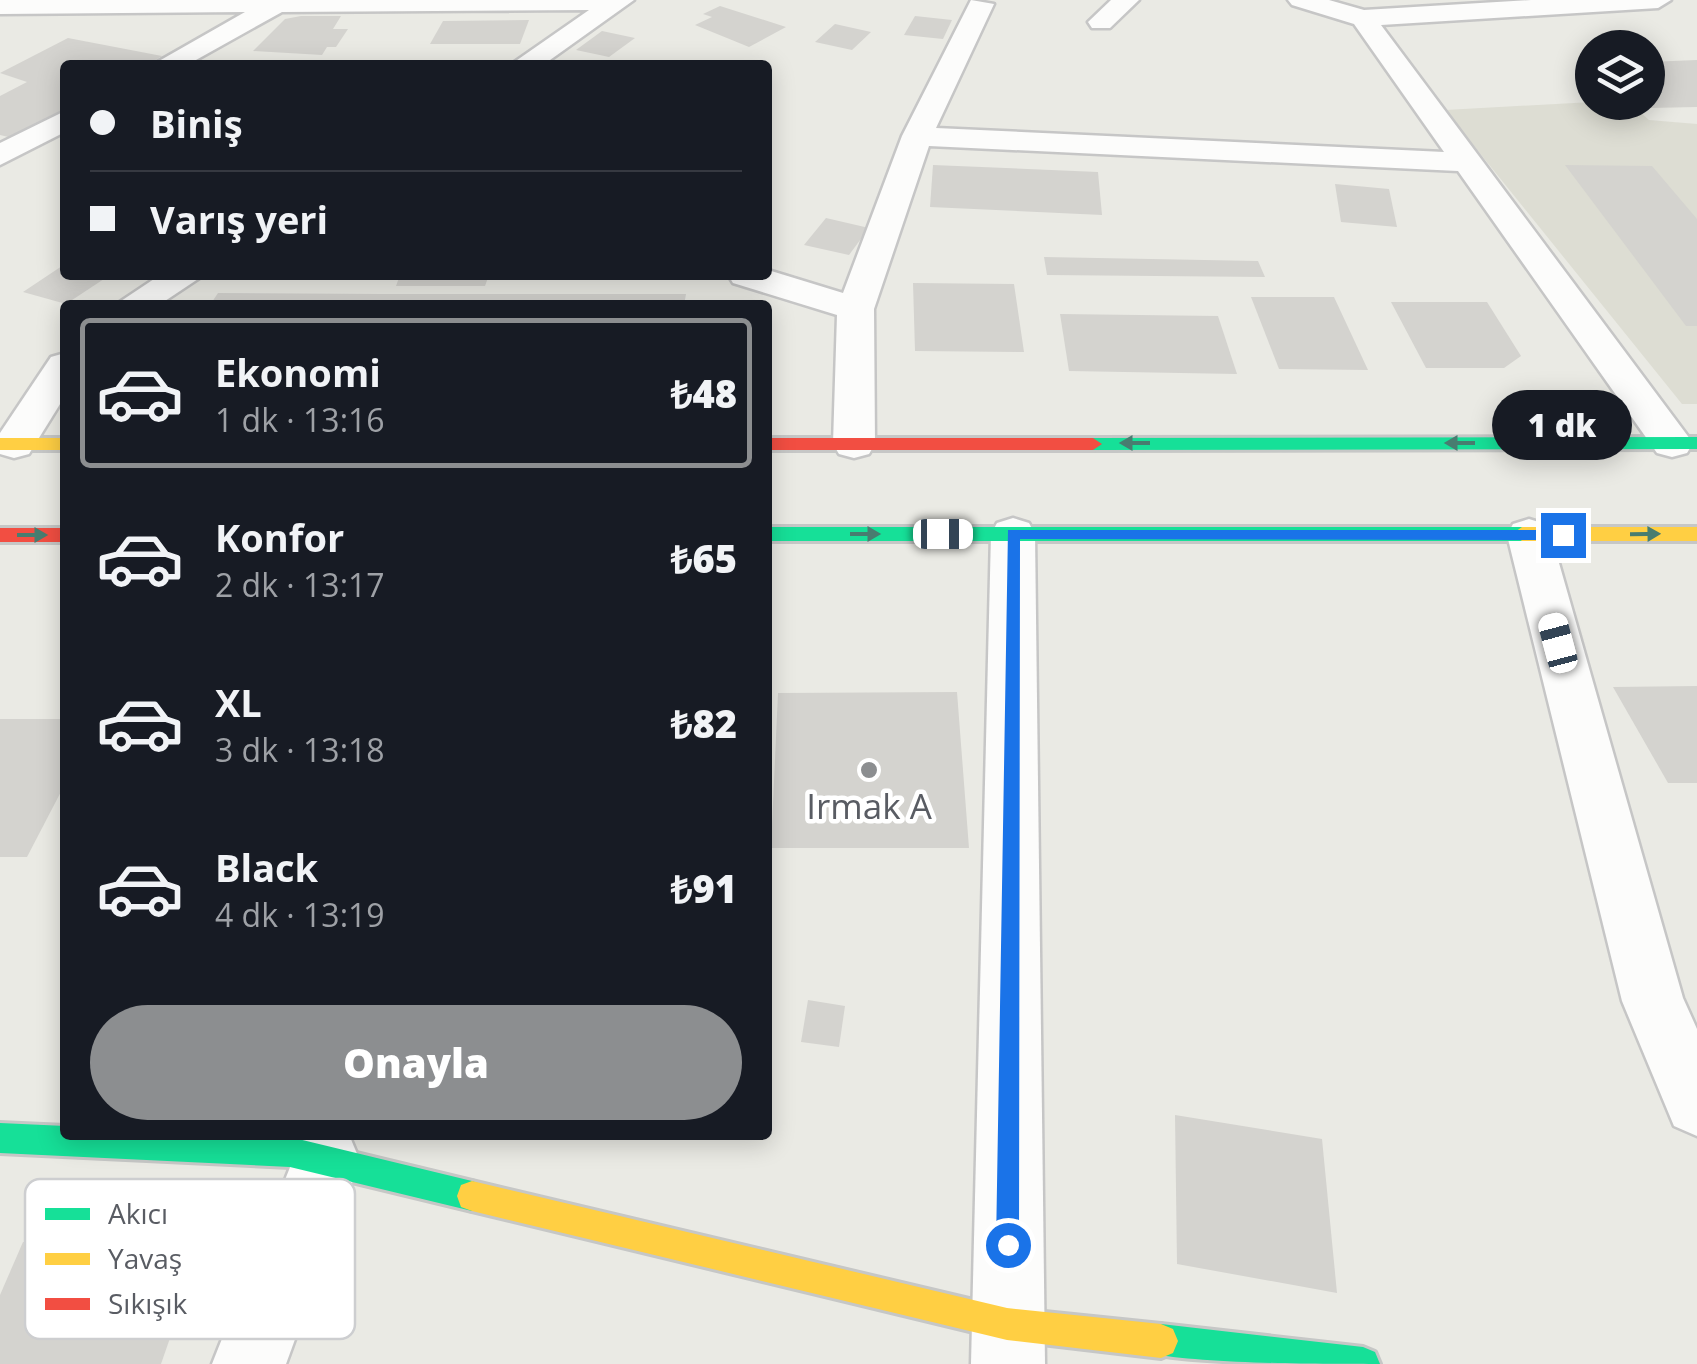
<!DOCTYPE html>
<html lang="tr">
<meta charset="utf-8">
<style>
:root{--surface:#171b24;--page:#20242c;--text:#f1f3f6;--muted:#9ea1a6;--line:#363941;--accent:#8c8e90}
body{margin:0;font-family:"Open Sans",sans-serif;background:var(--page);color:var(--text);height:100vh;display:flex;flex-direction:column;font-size:38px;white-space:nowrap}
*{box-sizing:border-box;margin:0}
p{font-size:32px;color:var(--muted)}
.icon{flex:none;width:55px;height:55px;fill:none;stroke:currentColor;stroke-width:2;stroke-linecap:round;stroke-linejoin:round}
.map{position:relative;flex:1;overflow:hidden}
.sheet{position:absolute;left:60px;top:300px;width:712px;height:840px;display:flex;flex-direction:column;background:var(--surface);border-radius:10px;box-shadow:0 5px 25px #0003}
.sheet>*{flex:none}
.guide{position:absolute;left:60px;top:60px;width:712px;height:220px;border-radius:10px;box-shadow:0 5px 25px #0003;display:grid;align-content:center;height:220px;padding:0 30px;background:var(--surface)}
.controls{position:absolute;left:1575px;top:30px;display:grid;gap:20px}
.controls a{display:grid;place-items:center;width:90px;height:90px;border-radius:50%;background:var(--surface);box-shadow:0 5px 25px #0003;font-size:50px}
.end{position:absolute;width:45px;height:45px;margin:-22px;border:12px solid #1a73e8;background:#fff;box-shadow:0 0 0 5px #fff}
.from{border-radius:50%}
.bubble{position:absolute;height:70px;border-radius:35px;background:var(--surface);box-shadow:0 5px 25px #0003;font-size:32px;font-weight:800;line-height:70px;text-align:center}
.car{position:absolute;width:30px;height:60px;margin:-30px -15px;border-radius:12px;box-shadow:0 0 8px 2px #0007;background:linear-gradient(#fff 24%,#345 0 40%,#fff 0 76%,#345 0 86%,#fff 0)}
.guide b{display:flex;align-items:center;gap:35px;height:95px;font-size:38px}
.guide b+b{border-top:2px solid var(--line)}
.guide i{width:25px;height:25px;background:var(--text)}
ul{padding:18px 0 0;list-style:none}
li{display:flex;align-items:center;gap:30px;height:150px;margin:0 20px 15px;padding:0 10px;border:5px solid transparent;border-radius:10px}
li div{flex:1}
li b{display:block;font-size:38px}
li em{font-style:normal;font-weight:800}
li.selected{border-color:var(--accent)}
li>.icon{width:90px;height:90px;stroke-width:1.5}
.cta{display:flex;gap:20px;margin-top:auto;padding:20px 30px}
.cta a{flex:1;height:115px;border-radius:60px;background:var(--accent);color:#fff;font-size:40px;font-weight:800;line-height:115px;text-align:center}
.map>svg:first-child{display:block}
.education{fill:#ddddd3}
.building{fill:#d4d3cf}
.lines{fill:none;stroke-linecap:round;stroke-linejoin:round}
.street-casing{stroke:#c6c6c6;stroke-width:5}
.fast-casing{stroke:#c6c7c6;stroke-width:6}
.slow-casing{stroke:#c6c7c6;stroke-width:6}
.jam-casing{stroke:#c6c7c6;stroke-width:6}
.street{fill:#fcfcfb;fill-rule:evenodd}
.fast{fill:#16e098;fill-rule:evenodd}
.slow{fill:#ffcf43;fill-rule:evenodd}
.jam{fill:#f24e42;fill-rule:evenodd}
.oneway{fill:#487d70}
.route{fill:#1a73e8}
.poi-dot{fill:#8c8e90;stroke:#fff;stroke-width:4}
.labels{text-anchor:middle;stroke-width:9;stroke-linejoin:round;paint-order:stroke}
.poi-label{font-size:35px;fill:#595c63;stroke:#fff}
.key{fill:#fff;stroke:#cdced0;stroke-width:2.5}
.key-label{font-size:28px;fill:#595c63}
</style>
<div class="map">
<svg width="1697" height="1364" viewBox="0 0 1697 1364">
<rect width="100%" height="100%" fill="#eaeae4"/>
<polygon class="education" points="1592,102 1630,103 1649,120 1697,124 1697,404 1682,404 1445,110"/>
<g class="building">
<polygon points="720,6 786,27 749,47 695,25 712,17 703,14"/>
<polygon points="301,16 341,16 333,29 348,29 336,47 327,47 322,55 253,51 285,19"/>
<polygon points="915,16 952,20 943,39 904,35"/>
<polygon points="529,20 520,44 430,44 443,21"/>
<polygon points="835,24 871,32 852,50 815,42"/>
<polygon points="602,31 635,38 609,57 576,50"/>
<polygon points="68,38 162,56 147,65 65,65 65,111 17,139 0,135 0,96 27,82 0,73"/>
<polygon points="1697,60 1697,107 1649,108 1642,102 1648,102 1648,62"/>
<polygon points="933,165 1098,172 1102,215 930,207"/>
<polygon points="1565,165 1652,166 1697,219 1697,326 1686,326"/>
<polygon points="1335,184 1389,189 1397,227 1341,222"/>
<polygon points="826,218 869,228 849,255 804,245"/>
<polygon points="1044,257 1258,261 1265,277 1047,275"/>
<polygon points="65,264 65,275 107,277 66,304 23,292"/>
<polygon points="400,275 489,275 485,286 396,286"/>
<polygon points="913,283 1014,284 1024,352 915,351"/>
<polygon points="218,293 382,294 686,294 684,305 210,305"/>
<polygon points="1251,297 1334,297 1368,370 1279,369"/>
<polygon points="1391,302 1487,302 1521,356 1504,368 1426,368"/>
<polygon points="1060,314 1218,316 1237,374 1069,371"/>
<polygon points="1697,686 1697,783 1668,783 1613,687"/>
<polygon points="957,692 969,848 771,848 778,693"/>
<polygon points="0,719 65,719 65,784 27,857 0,857"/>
<polygon points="808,1000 845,1006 839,1047 801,1042"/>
<polygon points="1175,1115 1322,1139 1337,1293 1177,1264"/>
<polygon points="23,1242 202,1246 161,1364 0,1364 0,1295"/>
</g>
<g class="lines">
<g class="street-casing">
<g id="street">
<polygon points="0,0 634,0 543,65 510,65 589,10 282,12 187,65 152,65 245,12 0,14"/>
<polygon points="971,0 994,4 936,128 1444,152 1354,24 1292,5 1288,0 1329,0 1364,10 1531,0 1671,0 1658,8 1381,25 1693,443 1687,453 1672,457 1657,453 1458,171 929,146 874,309 875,444 869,454 854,458 839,454 833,444 837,315 733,283 728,275 768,275 768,270 843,293 902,136"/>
<polygon points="1111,0 1139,0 1110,28 1092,28 1088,22"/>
<polygon points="65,111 65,132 0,165 0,143"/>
<polygon points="160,275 204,275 159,305 115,305"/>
<polygon points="65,353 65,396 29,454 14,458 0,454 0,433 51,357"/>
<polygon points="1013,518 1029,523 1035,534 1045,1364 971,1364 991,534 997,523"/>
<polygon points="1529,519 1545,524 1551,535 1683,998 1697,1029 1697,1136 1674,1126 1622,1001 1507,535 1513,524"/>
<polygon points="308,1135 350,1137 360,1161 286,1364 212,1364 302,1137"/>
</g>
</g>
<g class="fast-casing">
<g id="fast">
<polygon points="1697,437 1697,449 1093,450 1084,444 1093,438"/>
<polygon points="768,527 1522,527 1532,534 1522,541 768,541"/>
<polygon points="0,1123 65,1126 65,1135 290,1137 472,1181 483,1185 487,1196 483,1207 472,1211 290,1167 0,1153"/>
<path d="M1161,1324L1363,1347L1375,1352L1380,1364C1321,1364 1200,1364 1149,1353L1144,1341L1149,1329Z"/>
</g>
</g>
<g class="slow-casing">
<g id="slow">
<rect x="0" y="438" width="65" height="12"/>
<polygon points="1522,527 1697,527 1697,541 1522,541 1512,534"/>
<polygon points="472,1181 1007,1308 1161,1324 1173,1329 1178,1341 1173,1353 1161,1358 1007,1340 472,1211 461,1207 457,1196 461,1185"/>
</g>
</g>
<g class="jam-casing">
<g id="jam">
<polygon points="768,438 1093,438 1102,444 1093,450 768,450"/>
<rect x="0" y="528" width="65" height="14"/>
</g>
</g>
<use href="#street" class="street"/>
<use href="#fast" class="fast"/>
<use href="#slow" class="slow"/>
<use href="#jam" class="jam"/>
</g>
<defs><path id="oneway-solid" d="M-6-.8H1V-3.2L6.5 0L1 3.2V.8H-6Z" transform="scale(2.5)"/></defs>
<g class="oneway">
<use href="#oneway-solid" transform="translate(1135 443) rotate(180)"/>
<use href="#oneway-solid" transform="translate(1460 443) rotate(180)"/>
<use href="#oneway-solid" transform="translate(865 534)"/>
<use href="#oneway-solid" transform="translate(1645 534) rotate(-1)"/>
<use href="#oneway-solid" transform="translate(32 535)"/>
</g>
<polygon class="route" points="1008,530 1563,530 1570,535 1563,540 1020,539 1019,1245 1008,1256 996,1245"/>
<circle class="poi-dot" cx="869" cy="770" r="10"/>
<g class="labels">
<g class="poi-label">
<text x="869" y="819">Irmak A</text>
</g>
</g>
<rect x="25" y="1179" width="330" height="160" rx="15" class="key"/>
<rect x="45" y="1208" width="45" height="12" fill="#16e098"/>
<rect x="45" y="1253" width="45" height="12" fill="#ffcf43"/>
<rect x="45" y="1298" width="45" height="12" fill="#f24e42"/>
<g class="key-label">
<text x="108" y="1224">Akıcı</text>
<text x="108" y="1269">Yavaş</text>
<text x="108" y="1314">Sıkışık</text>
</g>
</svg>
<div class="controls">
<a><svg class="icon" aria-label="layers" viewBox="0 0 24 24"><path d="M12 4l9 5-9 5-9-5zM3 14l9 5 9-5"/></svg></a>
</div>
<i class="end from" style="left:1008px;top:1245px"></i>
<i class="end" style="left:1563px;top:535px"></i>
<div class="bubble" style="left:1492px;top:390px;width:140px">1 dk</div>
<i class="car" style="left:943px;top:534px;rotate:90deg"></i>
<i class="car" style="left:1558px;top:643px;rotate:345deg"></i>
<div class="guide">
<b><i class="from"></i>Biniş</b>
<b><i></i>Varış yeri</b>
</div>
<section class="sheet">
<ul>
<li class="selected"><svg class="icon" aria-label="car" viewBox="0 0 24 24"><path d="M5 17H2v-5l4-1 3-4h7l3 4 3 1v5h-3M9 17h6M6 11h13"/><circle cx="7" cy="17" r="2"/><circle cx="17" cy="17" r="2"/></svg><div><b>Ekonomi</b><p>1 dk · 13:16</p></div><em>₺48</em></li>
<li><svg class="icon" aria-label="car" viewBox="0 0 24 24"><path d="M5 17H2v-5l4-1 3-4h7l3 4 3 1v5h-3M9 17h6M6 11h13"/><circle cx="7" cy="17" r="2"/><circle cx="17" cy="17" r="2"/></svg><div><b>Konfor</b><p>2 dk · 13:17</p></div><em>₺65</em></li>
<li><svg class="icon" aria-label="car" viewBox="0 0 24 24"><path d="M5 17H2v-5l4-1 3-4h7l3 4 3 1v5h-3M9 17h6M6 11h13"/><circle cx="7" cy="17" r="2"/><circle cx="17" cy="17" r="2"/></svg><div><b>XL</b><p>3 dk · 13:18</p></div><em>₺82</em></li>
<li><svg class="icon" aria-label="car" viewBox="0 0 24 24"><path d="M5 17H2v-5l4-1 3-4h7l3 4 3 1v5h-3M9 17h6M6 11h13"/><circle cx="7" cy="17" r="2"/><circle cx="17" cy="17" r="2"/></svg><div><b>Black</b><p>4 dk · 13:19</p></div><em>₺91</em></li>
</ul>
<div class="cta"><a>Onayla</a></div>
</section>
</div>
